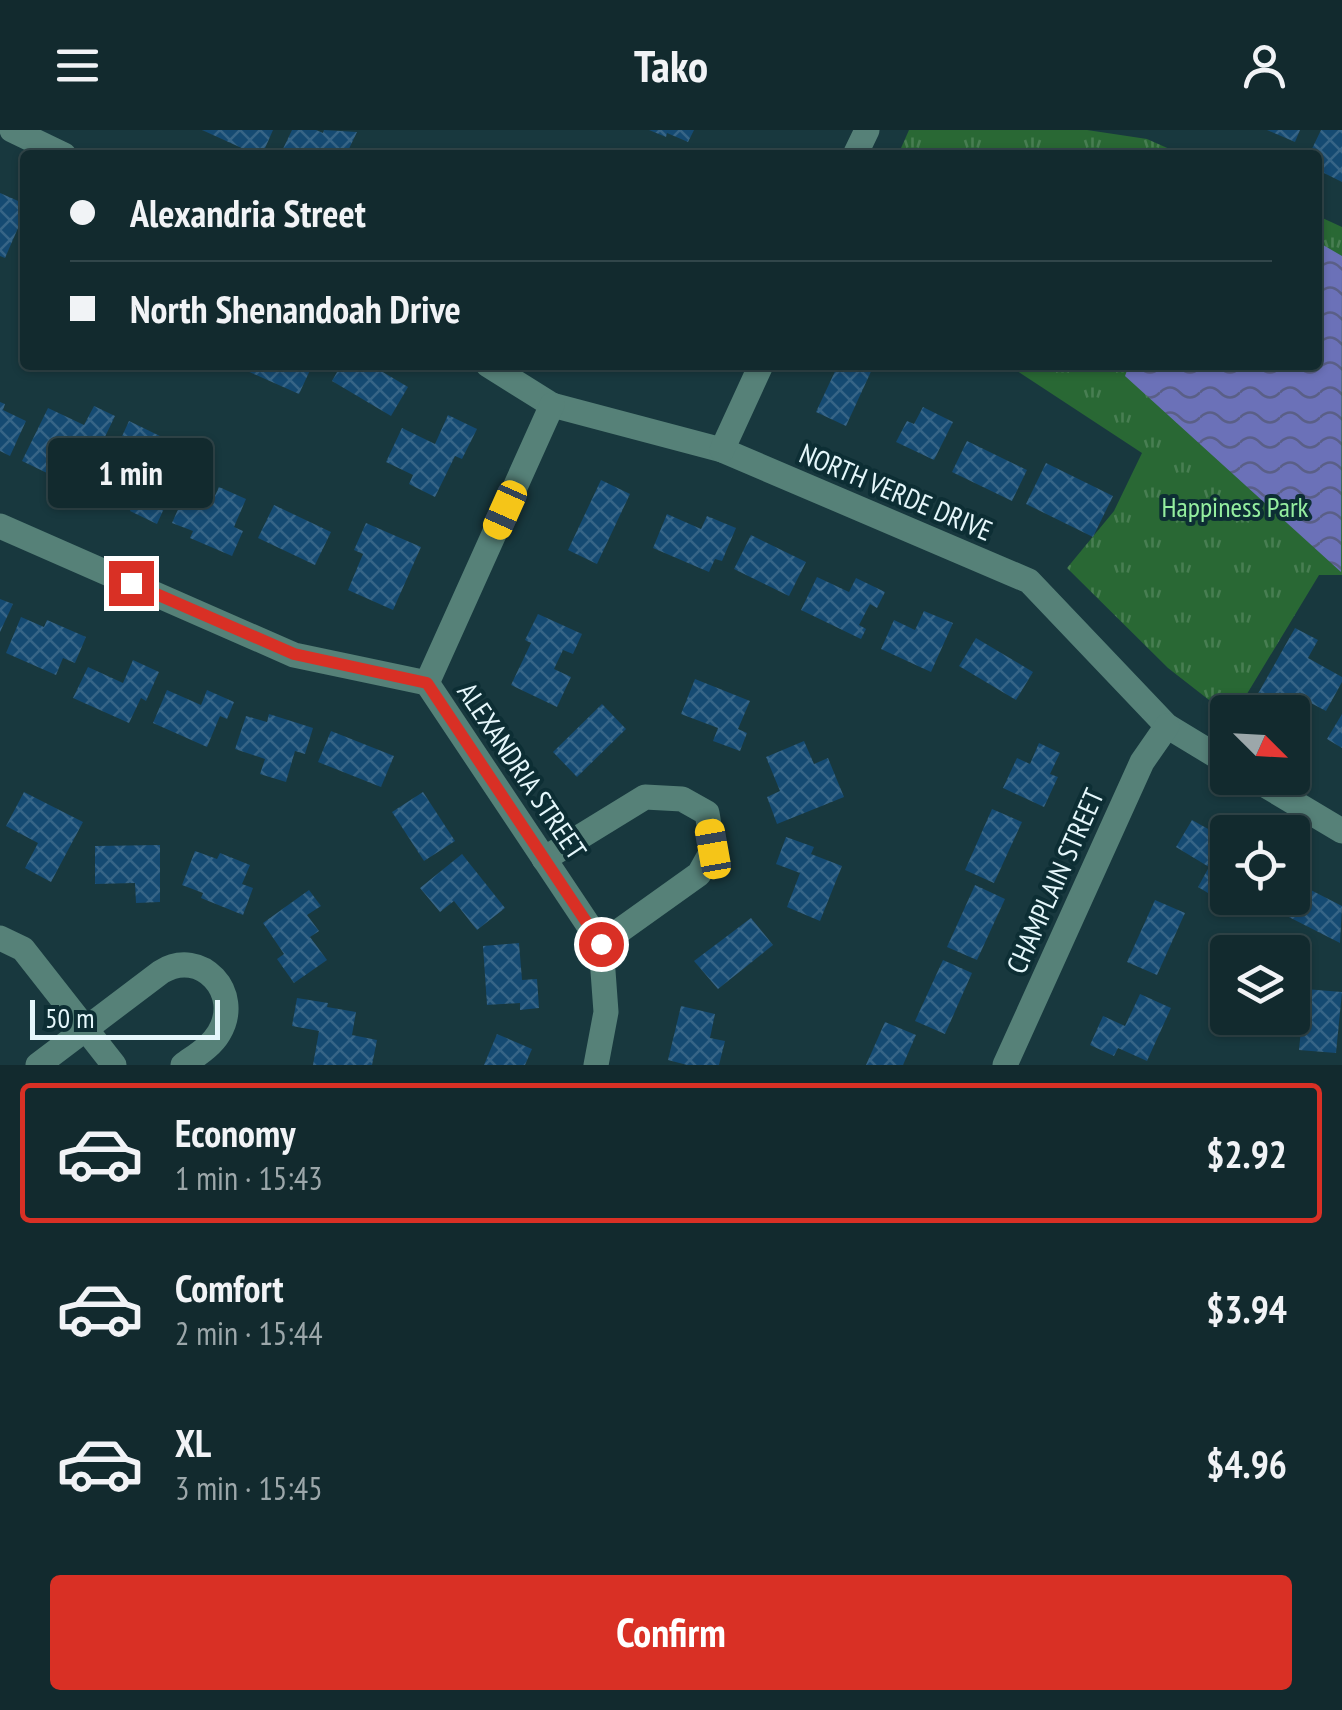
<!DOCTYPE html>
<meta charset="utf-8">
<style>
:root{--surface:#122a2e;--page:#1b3236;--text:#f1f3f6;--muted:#9ca7aa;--line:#31464a;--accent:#d93025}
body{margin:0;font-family:"PT Sans Narrow",sans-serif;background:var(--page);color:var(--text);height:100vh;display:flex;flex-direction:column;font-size:38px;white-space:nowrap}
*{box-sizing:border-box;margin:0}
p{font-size:32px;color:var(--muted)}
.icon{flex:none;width:55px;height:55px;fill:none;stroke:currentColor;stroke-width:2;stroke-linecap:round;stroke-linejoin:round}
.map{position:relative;height:935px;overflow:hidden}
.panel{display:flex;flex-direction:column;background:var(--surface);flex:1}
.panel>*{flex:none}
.guide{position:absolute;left:20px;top:20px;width:1302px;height:220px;border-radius:10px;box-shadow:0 2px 8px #0004,0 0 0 2px var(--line);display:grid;align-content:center;height:220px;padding:0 50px;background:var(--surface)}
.needle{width:65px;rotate:114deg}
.buttons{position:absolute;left:1210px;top:565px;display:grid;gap:20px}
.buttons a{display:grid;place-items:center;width:100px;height:100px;border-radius:10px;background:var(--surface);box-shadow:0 2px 8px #0004,0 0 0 2px var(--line);font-size:50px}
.scale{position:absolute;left:30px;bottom:25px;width:190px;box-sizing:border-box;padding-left:10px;border:5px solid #e5f7fb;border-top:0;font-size:28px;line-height:35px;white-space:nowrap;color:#e5f7fb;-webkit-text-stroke:8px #0d2e34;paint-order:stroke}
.end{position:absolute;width:45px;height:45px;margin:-22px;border:12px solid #d93025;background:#fff;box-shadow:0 0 0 5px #fff}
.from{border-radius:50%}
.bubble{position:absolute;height:70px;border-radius:10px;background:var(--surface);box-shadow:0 2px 8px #0004,0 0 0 2px var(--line);font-size:32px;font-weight:600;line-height:70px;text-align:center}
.car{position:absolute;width:30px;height:60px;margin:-30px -15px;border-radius:12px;box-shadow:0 0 8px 2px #0007;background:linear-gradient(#f5c518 24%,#345 0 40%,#f5c518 0 76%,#345 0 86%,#f5c518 0)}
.guide b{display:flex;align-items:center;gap:35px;height:95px;font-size:38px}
.guide b+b{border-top:2px solid var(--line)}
.guide i{width:25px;height:25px;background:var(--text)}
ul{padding:18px 0 0;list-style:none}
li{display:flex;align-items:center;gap:30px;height:140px;margin:0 20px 15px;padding:0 30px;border:5px solid transparent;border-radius:10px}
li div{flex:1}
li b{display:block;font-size:38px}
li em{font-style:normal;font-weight:600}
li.on{border-color:var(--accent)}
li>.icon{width:90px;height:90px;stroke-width:1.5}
.action{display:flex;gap:20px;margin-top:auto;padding:20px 50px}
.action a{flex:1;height:115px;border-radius:10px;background:var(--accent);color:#fff;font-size:40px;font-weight:600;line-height:115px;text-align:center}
header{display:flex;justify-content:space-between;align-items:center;height:130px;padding:0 50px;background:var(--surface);font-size:45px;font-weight:600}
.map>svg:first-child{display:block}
.grass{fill:url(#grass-tufts)}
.water{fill:url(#water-waves)}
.building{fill:url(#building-cross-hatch)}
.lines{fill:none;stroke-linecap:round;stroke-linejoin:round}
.minor{stroke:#568178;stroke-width:25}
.route{stroke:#d93025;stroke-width:12}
.labels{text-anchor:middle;stroke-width:8;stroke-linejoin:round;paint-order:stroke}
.street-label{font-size:28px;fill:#e5f7fb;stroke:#0d2e34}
.park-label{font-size:28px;fill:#94ee9f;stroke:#0d2e34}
</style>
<header><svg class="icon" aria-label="menu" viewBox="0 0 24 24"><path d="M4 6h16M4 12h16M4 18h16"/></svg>Tako<svg class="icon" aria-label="person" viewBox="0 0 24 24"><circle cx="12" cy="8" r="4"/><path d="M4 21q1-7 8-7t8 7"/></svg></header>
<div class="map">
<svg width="1342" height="935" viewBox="0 0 1342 935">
<defs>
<pattern id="grass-tufts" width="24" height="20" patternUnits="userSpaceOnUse" patternTransform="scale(2.5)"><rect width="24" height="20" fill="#296834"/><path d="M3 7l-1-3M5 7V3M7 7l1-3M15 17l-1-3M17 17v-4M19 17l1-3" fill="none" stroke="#487e52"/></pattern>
<pattern id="water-waves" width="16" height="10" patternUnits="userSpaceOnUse" patternTransform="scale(2.5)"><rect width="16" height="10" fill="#6b71b8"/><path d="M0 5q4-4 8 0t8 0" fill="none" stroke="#5a5f87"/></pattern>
<pattern id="building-cross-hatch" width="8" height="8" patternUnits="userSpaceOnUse" patternTransform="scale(2.5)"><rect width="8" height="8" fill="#154a72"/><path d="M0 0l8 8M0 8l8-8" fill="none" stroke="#376587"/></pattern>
</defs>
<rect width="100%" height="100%" fill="#18383e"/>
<g class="grass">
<polygon points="909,0 1087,0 1147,9 1183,25 898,25"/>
<polygon points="1318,86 1342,97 1342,445 1319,445 1236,582 1227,584 1168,538 1067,438 1114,381 1142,323 1008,235 1318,235"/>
</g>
<polygon class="water" points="1318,112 1342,126 1341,442 1125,246 1129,235 1318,235"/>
<g class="building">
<polygon points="202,0 273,0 262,25 257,25"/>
<polygon points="292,0 316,0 323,3 324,0 357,2 346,25 290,25 282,21"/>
<polygon points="649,0 694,0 688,12 667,3 666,7"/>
<polygon points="1267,0 1300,0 1295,12"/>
<polygon points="1321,0 1342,0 1342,52 1318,40 1318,25 1309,25"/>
<polygon points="0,63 25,74 25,82 5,128 0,126"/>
<polygon points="247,235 321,235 319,240 312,236 299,264 245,240"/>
<polygon points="341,235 371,235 408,257 391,286 332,251"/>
<polygon points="838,235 874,235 846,296 816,282"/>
<polygon points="0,272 5,274 3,280 26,291 10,326 0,321"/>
<polygon points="94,276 115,286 91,336 58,320 47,343 22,331 48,278 84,295"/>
<polygon points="923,277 953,292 934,330 896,312 907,291 914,294"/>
<polygon points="448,285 477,299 462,329 455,326 435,367 409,354 413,345 386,332 402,298 435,314"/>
<polygon points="129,291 164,308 158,320 185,332 157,394 130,381 142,356 107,339"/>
<polygon points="967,311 1027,340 1012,371 952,342"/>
<polygon points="1046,333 1113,366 1093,407 1026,374"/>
<polygon points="601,350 630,364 597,434 568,420"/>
<polygon points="219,357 246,369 234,397 243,401 232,426 190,408 193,401 172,393 187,359 213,370"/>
<polygon points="274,375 331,402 315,435 258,408"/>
<polygon points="667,384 701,399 707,386 736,398 722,431 715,429 709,442 653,418"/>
<polygon points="366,393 421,417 393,480 348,460 363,424 354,420"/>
<polygon points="751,405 806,432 789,466 734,439"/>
<polygon points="817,447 849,462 856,448 885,462 877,478 870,474 859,495 866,499 861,509 801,480"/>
<polygon points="0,469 13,474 0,502"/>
<polygon points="924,481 953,493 931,542 881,519 894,490 915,500"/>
<polygon points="538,484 582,504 573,524 563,520 554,539 571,547 557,577 511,555 531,513 525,510"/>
<polygon points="21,487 44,497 47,490 86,507 75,533 63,528 56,545 6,523"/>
<polygon points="1295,498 1318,510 1308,528 1342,547 1342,552 1326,581 1292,563 1281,582 1255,569"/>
<polygon points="976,508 1033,542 1016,570 959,536"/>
<polygon points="133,530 159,542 146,571 141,568 129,593 73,568 88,537 123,553"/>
<polygon points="695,549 750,571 738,599 747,603 740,621 713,611 718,598 681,584"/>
<polygon points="167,560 201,575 207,560 234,572 227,589 220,586 207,617 153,593"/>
<polygon points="602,574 626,599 577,647 553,622"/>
<polygon points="269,584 313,598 305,624 295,621 286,652 260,644 265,629 235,619 246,586 267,592"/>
<polygon points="1342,584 1342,618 1327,609"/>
<polygon points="331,601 394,626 381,657 318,632"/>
<polygon points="804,611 814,634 828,628 844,667 777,694 767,667 780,661 766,627"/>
<polygon points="1039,613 1060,623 1050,644 1058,647 1044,677 1003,658 1017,628 1030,634"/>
<polygon points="24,662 83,692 51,752 25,738 38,713 6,696"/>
<polygon points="423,662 455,711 424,731 392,682"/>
<polygon points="992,679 1022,692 994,753 965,740"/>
<polygon points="1192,690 1228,710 1228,764 1223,772 1198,757 1209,737 1176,717"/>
<polygon points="786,707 814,717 811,724 842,736 820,791 787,777 800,743 776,734"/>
<polygon points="160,715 160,772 136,773 135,753 95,754 95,716"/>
<polygon points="195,721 217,729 220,723 250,735 242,754 253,758 243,785 201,768 203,763 182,755"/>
<polygon points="462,724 505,778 477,800 454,771 440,782 420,758"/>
<polygon points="1297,753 1342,776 1340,813 1281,783 1289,768 1292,768"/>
<polygon points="975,755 1005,769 977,830 947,817"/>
<polygon points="309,760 321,776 307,785 319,801 310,807 327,830 294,853 277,829 284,824 263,793"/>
<polygon points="1155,770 1185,783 1157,845 1127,832"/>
<polygon points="751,788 773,815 718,859 694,831"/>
<polygon points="519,813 522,850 537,849 539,878 520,880 520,873 487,875 483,816"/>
<polygon points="943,830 972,843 945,904 915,891"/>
<polygon points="1305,859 1342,862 1336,923 1299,920"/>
<polygon points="1140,864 1171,878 1147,931 1118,918 1114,926 1090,915 1103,886 1125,896"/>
<polygon points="297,868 328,873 327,877 356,882 352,905 377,910 372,935 313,935 319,901 292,896"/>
<polygon points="681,876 715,884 710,908 725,911 719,935 687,935 668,930"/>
<polygon points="885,892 916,905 903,935 866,935"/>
<polygon points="497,904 532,919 525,935 484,935"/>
</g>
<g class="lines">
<g class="minor">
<polyline points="12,0 64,25"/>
<polyline points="855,25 867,0"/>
<polyline points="488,235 552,275 722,320 1029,451 1167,596 1228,633"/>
<polyline points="722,320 761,235"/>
<polyline points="0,396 294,525 427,553"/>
<polyline points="427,553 601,814 606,882 596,935"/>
<polyline points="427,553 552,275"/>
<polyline points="1253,648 1342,701"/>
<polyline points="544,729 645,667 682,669 707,683 713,719 699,744 601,814"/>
<polyline points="0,808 23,819 114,935"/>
<path d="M38,935L161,842C201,817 243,863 219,903C211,917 195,926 183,935"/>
<polyline points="1005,935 1142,632 1167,596"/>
</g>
</g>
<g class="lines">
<polyline class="route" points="131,453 294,524 427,553 601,814"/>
</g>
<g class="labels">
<g class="street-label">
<text transform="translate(896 362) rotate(23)" y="10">NORTH VERDE DRIVE</text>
<text transform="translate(522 641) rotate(56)" y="10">ALEXANDRIA STREET</text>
<text transform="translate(1055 751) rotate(-66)" y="10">CHAMPLAIN STREET</text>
</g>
<g class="park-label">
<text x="1235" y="387">Happiness Park</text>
</g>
</g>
</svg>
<div class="buttons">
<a><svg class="needle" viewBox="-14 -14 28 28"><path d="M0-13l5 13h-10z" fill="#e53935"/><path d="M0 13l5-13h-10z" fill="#9ca7aa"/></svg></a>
<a><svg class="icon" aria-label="locate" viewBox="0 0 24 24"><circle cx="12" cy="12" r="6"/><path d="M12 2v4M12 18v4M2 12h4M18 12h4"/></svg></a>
<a><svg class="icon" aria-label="layers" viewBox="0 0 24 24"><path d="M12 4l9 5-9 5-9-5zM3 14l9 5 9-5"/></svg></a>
</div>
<div class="scale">50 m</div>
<i class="end from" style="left:601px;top:814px"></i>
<i class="end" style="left:131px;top:453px"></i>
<div class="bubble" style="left:48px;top:308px;width:165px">1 min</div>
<i class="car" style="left:505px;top:380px;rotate:204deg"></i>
<i class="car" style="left:713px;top:719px;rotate:350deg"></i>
<div class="guide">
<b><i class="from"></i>Alexandria Street</b>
<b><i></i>North Shenandoah Drive</b>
</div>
</div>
<section class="panel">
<ul>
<li class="on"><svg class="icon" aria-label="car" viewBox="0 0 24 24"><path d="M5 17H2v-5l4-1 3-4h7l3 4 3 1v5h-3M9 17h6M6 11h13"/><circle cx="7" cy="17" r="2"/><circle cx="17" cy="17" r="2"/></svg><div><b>Economy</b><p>1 min · 15:43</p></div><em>$2.92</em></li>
<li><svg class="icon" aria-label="car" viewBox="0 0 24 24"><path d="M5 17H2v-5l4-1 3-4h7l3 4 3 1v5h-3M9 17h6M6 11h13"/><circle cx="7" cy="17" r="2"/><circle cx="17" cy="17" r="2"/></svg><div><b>Comfort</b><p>2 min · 15:44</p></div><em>$3.94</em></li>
<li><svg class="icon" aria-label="car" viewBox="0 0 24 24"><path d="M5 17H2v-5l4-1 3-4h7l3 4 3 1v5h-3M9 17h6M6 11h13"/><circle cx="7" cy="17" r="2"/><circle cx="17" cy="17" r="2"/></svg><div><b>XL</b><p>3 min · 15:45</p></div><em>$4.96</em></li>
</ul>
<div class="action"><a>Confirm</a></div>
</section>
